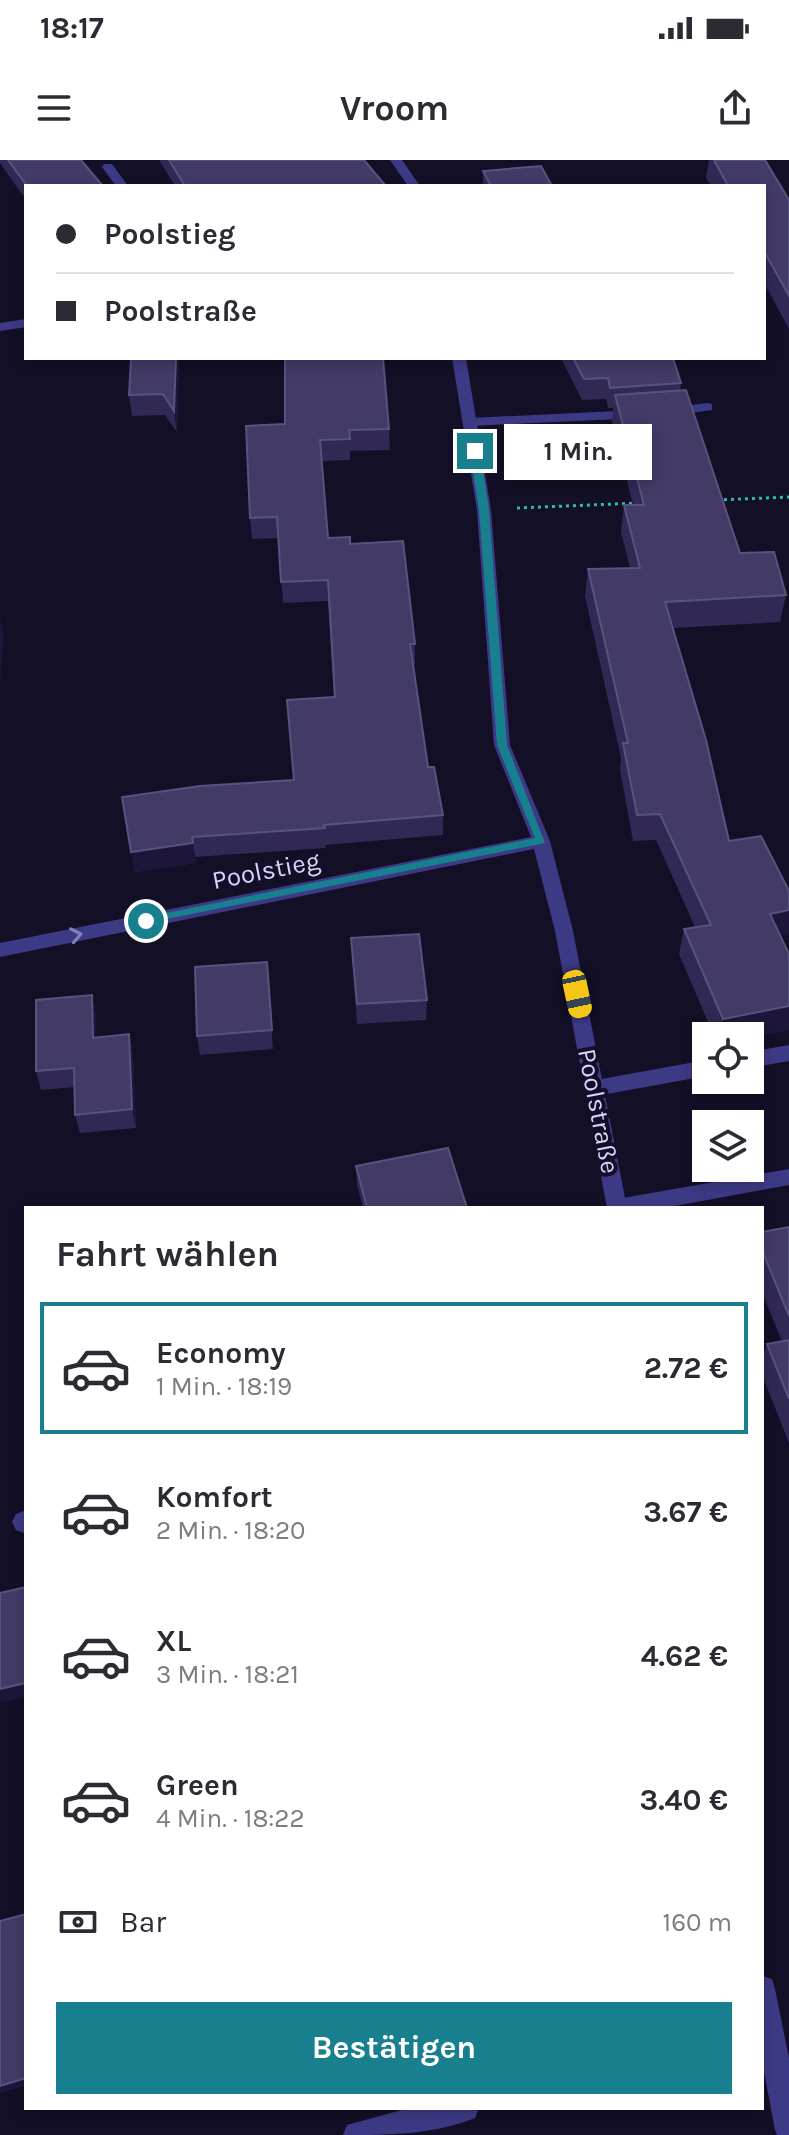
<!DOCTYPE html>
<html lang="de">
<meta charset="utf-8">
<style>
:root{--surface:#fff;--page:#f2f2f3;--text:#2b2b33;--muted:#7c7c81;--line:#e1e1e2;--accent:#187f8f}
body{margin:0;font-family:Karla,sans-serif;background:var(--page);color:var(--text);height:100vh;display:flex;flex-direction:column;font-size:30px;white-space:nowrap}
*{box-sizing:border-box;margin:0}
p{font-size:26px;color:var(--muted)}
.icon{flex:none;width:44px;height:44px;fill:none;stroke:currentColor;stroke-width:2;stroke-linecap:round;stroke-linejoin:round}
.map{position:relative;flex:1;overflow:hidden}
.panel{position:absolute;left:24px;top:1046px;width:740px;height:904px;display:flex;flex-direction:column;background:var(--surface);border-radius:0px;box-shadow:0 4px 12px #0003}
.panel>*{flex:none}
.top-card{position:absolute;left:24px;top:24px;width:742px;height:176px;border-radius:0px;box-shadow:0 4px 12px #0003;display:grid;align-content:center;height:176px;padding:0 32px;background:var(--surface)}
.controls{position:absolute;left:692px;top:862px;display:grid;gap:16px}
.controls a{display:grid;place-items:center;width:72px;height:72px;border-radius:0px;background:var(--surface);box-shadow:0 4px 12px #0003;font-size:40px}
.end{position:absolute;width:36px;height:36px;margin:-18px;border:10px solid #187f8f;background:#fff;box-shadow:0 0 0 4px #fff}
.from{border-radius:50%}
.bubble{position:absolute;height:56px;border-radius:0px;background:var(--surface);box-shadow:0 4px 12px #0003;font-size:26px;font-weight:700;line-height:56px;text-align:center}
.car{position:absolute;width:24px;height:48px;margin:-24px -12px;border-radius:10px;box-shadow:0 0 6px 2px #0007;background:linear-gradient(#f5c518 24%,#345 0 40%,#f5c518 0 76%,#345 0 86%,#f5c518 0)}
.top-card b{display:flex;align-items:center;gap:28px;height:76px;font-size:30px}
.top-card b+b{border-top:2px solid var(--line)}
.top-card i{width:20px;height:20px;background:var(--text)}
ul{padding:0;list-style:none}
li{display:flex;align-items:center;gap:24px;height:132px;margin:0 16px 12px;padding:0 16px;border:4px solid transparent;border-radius:0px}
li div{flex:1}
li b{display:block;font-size:30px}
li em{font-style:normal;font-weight:700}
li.active{border-color:var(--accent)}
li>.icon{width:72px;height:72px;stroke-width:1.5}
h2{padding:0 32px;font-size:36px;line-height:96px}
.pay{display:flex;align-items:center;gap:20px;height:88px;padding:0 32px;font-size:30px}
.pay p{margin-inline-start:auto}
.button{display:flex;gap:16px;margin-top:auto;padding:16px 32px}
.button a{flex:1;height:92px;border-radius:0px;background:var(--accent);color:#fff;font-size:32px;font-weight:700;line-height:92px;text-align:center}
.status{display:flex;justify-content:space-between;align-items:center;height:56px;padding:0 40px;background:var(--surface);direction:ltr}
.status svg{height:22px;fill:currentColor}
header{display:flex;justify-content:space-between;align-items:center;height:104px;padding:0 32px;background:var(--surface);font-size:36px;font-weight:700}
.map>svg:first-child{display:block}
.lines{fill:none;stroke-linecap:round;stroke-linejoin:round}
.path{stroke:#2fb8b0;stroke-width:3;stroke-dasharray:3 4;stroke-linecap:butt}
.service{fill:#3d3a85;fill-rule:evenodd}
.minor{fill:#3d3a85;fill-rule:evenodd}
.wall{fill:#312854}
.shaded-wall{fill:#1d163a}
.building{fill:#433a66;stroke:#5a527e;stroke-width:2}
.oneway{stroke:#837fbc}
.route{fill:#187f8f}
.labels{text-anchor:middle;stroke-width:8;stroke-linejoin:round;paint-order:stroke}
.street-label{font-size:26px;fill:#d9d4ff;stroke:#130f26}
</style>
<div class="status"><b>18:17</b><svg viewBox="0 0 49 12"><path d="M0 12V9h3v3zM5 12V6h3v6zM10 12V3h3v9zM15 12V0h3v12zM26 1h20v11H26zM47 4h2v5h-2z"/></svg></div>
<header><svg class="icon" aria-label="menu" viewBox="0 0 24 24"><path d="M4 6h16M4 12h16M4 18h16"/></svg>Vroom<svg class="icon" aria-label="share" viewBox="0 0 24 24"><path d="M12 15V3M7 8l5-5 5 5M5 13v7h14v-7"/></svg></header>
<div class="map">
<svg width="789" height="1975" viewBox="0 0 789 1975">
<rect width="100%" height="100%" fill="#130f26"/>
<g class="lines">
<g class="path">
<polyline points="717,340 789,337"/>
<polyline points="517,348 639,343"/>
</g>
<g class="service">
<polygon points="104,4 112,4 128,26 116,26 102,7"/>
<polygon points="707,243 712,244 712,250 661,257 470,266 463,262 470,258 661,249"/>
<polygon points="789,885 789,901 750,908 750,892"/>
<polygon points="706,900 706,916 596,936 589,934 586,928 589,922 596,920"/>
<polygon points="789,1009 789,1025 664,1048 607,1048 610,1042 617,1039"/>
<polygon points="26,1350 26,1372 24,1373 16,1370 12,1362 16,1354"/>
<path d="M409,1948H479L475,1958C432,1975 389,1975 343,1975L347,1965Z"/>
</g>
<g class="minor">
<polygon points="390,0 402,0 420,26 408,26"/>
<polygon points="26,159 26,167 0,171 0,163"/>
<polygon points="452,198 466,198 491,350 510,585 550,681 573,771 627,1048 607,1048 555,771 534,689 0,797 0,783 531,677 494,585 477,350"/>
<polygon points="762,1816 772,1819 775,1829 789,1898 789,1975 777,1975 775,1970 762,1901"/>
</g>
</g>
<g class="wall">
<polygon points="0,0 81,0 103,26 26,26 26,40 0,3"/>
<polygon points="159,0 364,0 386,26 175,26"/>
<polygon points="709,0 765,0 789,40 789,169 764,123 764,26 711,26 706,18"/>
<polygon points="483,11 552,26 483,26"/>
<polygon points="128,198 228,198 179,199 177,272 165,255 132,256 129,235 131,202"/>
<polygon points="561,198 673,198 681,223 680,231 740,393 786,435 780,462 673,468 729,681 789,731 789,775 780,776 789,870 750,877 750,876 714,876 679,794 684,769 695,767 656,680 633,681 620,610 621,598 585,436 588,409 630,408 621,372 624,345 633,345 612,262 613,248 608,248 606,239 582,240"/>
<polygon points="285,264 389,269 390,290 350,291 350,300 322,301 328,378 350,384 415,484 415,505 413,505 428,607 443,655 443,675 325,685 326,688 195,697 196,703 135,712 122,637 293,620 334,537 328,441 283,443 278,378 252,379 250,358"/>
<polygon points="351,778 427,840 426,860 357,864"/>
<polygon points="267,802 273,889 200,895 197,876"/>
<polygon points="96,855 96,877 129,874 133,893 136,968 80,973 75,955 75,927 41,930 36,911"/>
<polygon points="356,1006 467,1048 363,1048 357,1024"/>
<polygon points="789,1067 789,1283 762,1215 762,1198 767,1184 782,1181 762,1133 762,1072"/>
</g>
<g class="shaded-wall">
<polygon points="176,198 179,199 177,272 174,251"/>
<polygon points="0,458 4,477 0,523"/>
<polygon points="193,683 196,703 135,712 131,692"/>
<polygon points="789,750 789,775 763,780 770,754"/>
<polygon points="92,835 96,855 97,897 93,878"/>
<polygon points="789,846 789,870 750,877 750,876 719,876 723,859"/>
<polygon points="129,874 133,893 136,968 132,949"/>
<polygon points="26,1523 26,1537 0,1543 0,1529"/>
<polygon points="26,1918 26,1926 0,1933 0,1926"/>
</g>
<g class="building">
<polygon points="8,0 81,0 103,26 27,26"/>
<polygon points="169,0 364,0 386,26 185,26"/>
<polygon points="714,0 765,0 789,40 789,136 764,91 764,26 728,26"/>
<polygon points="541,6 552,26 491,26 483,11"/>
<polygon points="131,198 176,198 174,251 163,234 129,235"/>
<polygon points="285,198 383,198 389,269 349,270 350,279 320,280 328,378 350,377 350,384 403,381 415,484 410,484 428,607 434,607 443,655 324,665 325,668 192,677 193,683 131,692 122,637 200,626 294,620 287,540 335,537 328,420 281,422 277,357 250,358 246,266 285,264"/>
<polygon points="573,198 673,198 681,223 610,228 608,218 584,219"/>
<polygon points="686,230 740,393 774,392 786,435 665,442 706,580 729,681 761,676 789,731 789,750 770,754 789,794 789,846 723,859 684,769 711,765 660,654 637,655 623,583 628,583 588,409 640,408 624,345 644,345 615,235"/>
<polygon points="419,774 427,840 357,844 351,778"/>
<polygon points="267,802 272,870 197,876 195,807"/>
<polygon points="92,835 93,878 129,874 132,949 75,955 74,908 36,911 36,840"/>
<polygon points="448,988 467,1048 367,1048 356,1006"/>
<polygon points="789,1067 789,1156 762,1090 762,1072"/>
<polygon points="789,1180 789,1239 767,1184"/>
<polygon points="26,1427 26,1523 0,1529 0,1433"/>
<polygon points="26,1754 26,1918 0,1926 0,1761"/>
</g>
<defs><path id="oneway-chevron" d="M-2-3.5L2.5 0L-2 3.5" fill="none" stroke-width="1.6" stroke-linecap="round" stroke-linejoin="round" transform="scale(2)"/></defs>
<use class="oneway" href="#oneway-chevron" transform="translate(76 775) rotate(-11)"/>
<polygon class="route" points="475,289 480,291 489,350 507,585 545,683 142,764 140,761 146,757 535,678 497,585 479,350 470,291"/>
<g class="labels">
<g class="street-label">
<text transform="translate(266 710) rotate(-11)" y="9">Poolstieg</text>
<text transform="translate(599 951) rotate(79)" y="9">Poolstraße</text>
</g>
</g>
</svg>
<div class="controls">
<a><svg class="icon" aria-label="locate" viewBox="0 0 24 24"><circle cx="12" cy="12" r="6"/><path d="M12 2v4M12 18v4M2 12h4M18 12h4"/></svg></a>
<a><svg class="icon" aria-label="layers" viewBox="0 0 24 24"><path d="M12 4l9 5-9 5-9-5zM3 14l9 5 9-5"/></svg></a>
</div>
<i class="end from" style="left:146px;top:761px"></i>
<i class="end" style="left:475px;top:291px"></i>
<div class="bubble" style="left:504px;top:264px;width:148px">1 Min.</div>
<i class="car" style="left:577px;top:834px;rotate:168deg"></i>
<div class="top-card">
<b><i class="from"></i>Poolstieg</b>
<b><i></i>Poolstraße</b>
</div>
<section class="panel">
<h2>Fahrt wählen</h2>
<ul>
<li class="active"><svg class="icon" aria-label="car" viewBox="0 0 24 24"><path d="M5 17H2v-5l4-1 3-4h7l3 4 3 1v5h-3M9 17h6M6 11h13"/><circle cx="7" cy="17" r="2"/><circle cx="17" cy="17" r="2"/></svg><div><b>Economy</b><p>1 Min. · 18:19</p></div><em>2.72 €</em></li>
<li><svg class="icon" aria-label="car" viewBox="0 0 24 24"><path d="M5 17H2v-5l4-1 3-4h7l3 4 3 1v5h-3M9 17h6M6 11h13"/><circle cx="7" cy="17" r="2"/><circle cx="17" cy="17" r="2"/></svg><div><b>Komfort</b><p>2 Min. · 18:20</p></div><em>3.67 €</em></li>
<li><svg class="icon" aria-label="car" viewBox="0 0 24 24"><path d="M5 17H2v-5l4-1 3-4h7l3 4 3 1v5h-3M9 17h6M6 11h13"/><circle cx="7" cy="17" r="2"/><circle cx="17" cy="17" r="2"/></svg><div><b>XL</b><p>3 Min. · 18:21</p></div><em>4.62 €</em></li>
<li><svg class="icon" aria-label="car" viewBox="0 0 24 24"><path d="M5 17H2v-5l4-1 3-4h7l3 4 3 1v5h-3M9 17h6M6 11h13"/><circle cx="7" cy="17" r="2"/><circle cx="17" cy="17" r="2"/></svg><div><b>Green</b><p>4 Min. · 18:22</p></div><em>3.40 €</em></li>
</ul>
<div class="pay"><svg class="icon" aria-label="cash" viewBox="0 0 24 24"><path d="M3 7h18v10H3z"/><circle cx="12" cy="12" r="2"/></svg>Bar<p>160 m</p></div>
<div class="button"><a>Bestätigen</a></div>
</section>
</div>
